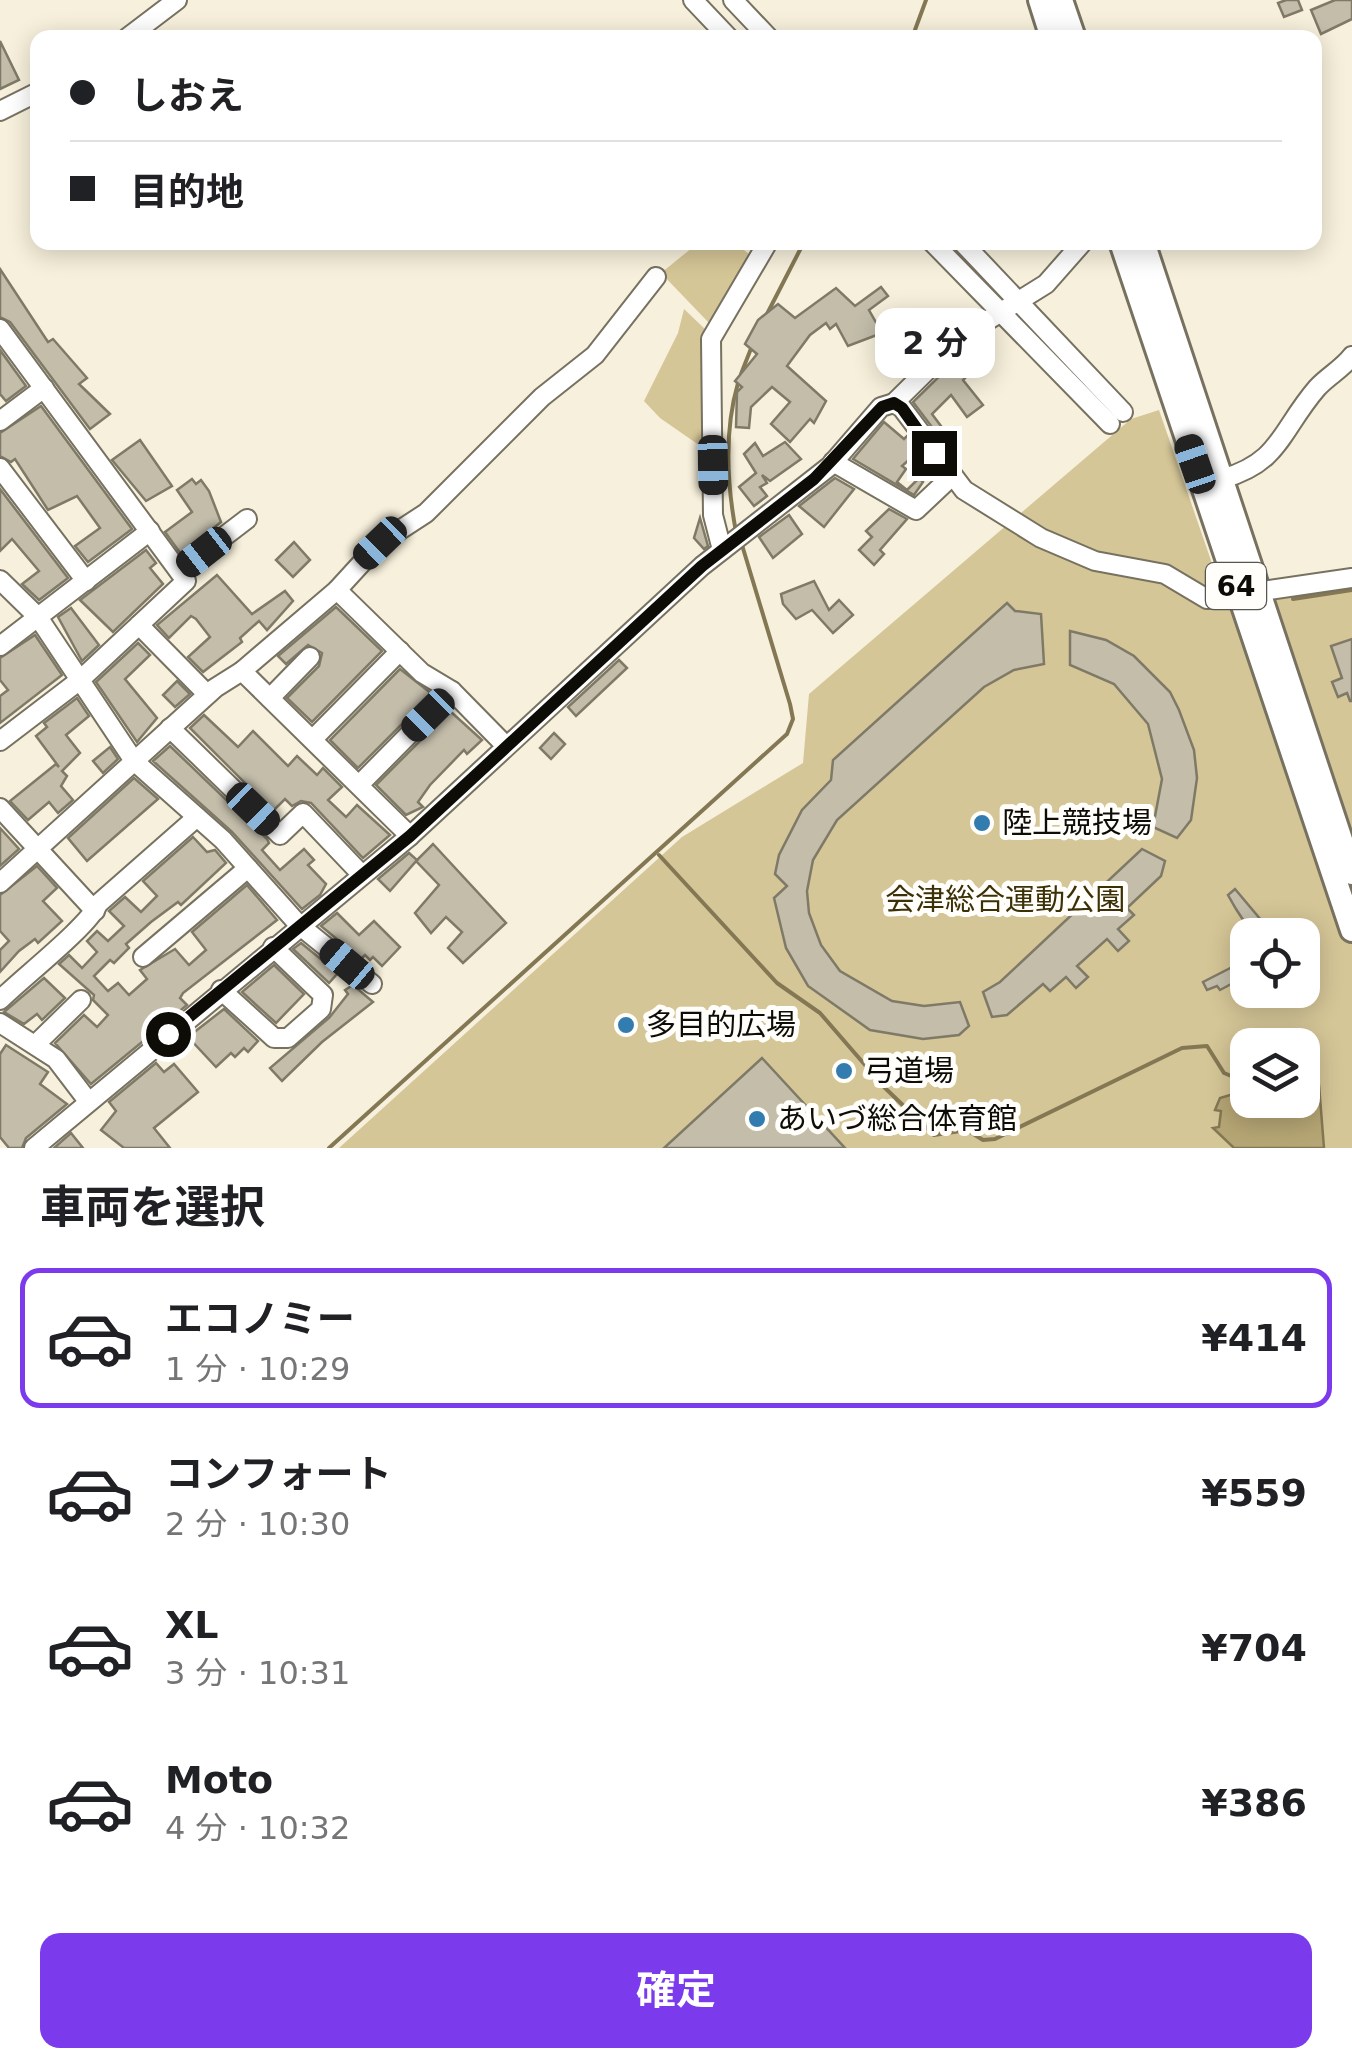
<!DOCTYPE html>
<html lang="ja">
<meta charset="utf-8">
<style>
:root{--surface:#fff;--page:#f6f6f6;--text:#202124;--muted:#757577;--line:#e0e0e0;--accent:#7c3aed}
body{margin:0;font-family:"DejaVu Sans","Noto Sans JP",sans-serif;background:var(--page);color:var(--text);height:100vh;display:flex;flex-direction:column;font-size:38px;white-space:nowrap}
*{box-sizing:border-box;margin:0}
p{font-size:32px;color:var(--muted)}
.icon{flex:none;width:55px;height:55px;fill:none;stroke:currentColor;stroke-width:2;stroke-linecap:round;stroke-linejoin:round}
.map{position:relative;height:1148px;overflow:hidden}
.panel{display:flex;flex-direction:column;background:var(--surface);flex:1}
.panel>*{flex:none}
.guide{position:absolute;left:30px;top:30px;width:1292px;height:220px;border-radius:20px;box-shadow:0 5px 25px #0003;display:grid;align-content:center;height:220px;padding:0 40px;background:var(--surface)}
.fabs{position:absolute;left:1230px;top:918px;display:grid;gap:20px}
.fabs a{display:grid;place-items:center;width:90px;height:90px;border-radius:20px;background:var(--surface);box-shadow:0 5px 25px #0003;font-size:50px}
.end{position:absolute;width:45px;height:45px;margin:-22px;border:12px solid #0e0c06;background:#fff;box-shadow:0 0 0 5px #fff}
.from{border-radius:50%}
.bubble{position:absolute;height:70px;border-radius:20px;background:var(--surface);box-shadow:0 5px 25px #0003;font-size:32px;font-weight:700;line-height:70px;text-align:center}
.car{position:absolute;width:30px;height:60px;margin:-30px -15px;border-radius:12px;box-shadow:0 0 8px 2px #0007;background:linear-gradient(#222 24%,#8ab4d8 0 40%,#222 0 76%,#8ab4d8 0 86%,#222 0)}
.guide b{display:flex;align-items:center;gap:35px;height:95px;font-size:38px}
.guide b+b{border-top:2px solid var(--line)}
.guide i{width:25px;height:25px;background:var(--text)}
ul{padding:0;list-style:none}
li{display:flex;align-items:center;gap:30px;height:140px;margin:0 20px 15px;padding:0 20px;border:5px solid transparent;border-radius:20px}
li div{flex:1}
li b{display:block;font-size:38px}
li em{font-style:normal;font-weight:700}
li.active{border-color:var(--accent)}
li>.icon{width:90px;height:90px;stroke-width:1.5}
h2{padding:0 40px;font-size:45px;line-height:120px}
.button{display:flex;gap:20px;margin-top:auto;padding:20px 40px}
.button a{flex:1;height:115px;border-radius:20px;background:var(--accent);color:#fff;font-size:40px;font-weight:700;line-height:115px;text-align:center}
.map>svg:first-child{display:block}
.green{fill:#d5c697;fill-rule:evenodd}
.water{fill:#b6a675;stroke:#847854;stroke-width:2.5}
.lines{fill:none;stroke-linecap:round;stroke-linejoin:round}
.stream{stroke:#847854;stroke-width:4}
.building{fill:#c3bdaa;stroke:#7f7967;stroke-width:2.5}
.minor-casing{stroke:#777160;stroke-width:22}
.major-casing{stroke:#777160;stroke-width:28}
.minor{stroke:#fff;stroke-width:18}
.major{stroke:#fff;stroke-width:22}
.route{stroke:#0e0c06;stroke-width:12}
.poi-dot{fill:#327cb0;stroke:#fffefa;stroke-width:4}
.labels{text-anchor:middle;stroke-width:10;stroke-linejoin:round;paint-order:stroke}
.shield{fill:#fffefa;stroke:#56554f;stroke-width:2.5}
.shield-label{font-size:28px;font-weight:bold;fill:#0e0c06}
.poi-label{font-size:30px;fill:#0e0c06;stroke:#fffefa;text-anchor:start}
.park-label{font-size:30px;fill:#3c3006;stroke:#fffefa}
</style>
<div class="map">
<svg width="1352" height="1148" viewBox="0 0 1352 1148">
<rect width="100%" height="100%" fill="#f7f0dc"/>
<g class="green">
<polygon points="698,243 735,243 754,258 710,324 661,273"/>
<polygon points="684,309 708,332 709,452 660,418 644,401 678,333"/>
<path d="M1159,410L1226,604L1352,582V1148H339L682,837L803,763L809,694L1131,419ZM1248,935H1302V990H1248ZM1248,1045H1302V1100H1248Z"/>
</g>
<polygon class="water" points="1309,1069 1319,1085 1324,1148 1234,1148 1213,1128 1219,1127 1221,1111 1215,1110 1220,1098 1247,1090 1248,1100 1302,1100 1303,1070"/>
<g class="lines">
<g class="stream">
<polyline points="912,38 926,0"/>
<polyline points="767,314 804,242"/>
<polyline points="741,374 752,346"/>
<path d="M736,532C727,484 724,431 738,383"/>
<polyline points="1293,599 1352,590"/>
<polyline points="659,855 777,983 820,1013 885,1088 934,1135 967,1130 983,1140 995,1139 1182,1048 1207,1046 1224,1073 1248,1083"/>
<polyline points="329,1148 787,734 793,719 790,704 742,545"/>
</g>
</g>
<g class="building">
<polygon points="1286,0 1298,0 1302,10 1284,17 1278,3"/>
<polygon points="1335,0 1352,0 1352,19 1321,34 1311,10"/>
<polygon points="0,41 19,80 0,89"/>
<polygon points="0,269 48,342 53,339 87,378 79,384 110,414 90,429 10,322 0,317"/>
<polygon points="881,287 888,296 869,310 882,333 848,346 836,324 830,329 826,323 810,335 787,366 826,401 814,423 810,419 790,442 771,424 790,402 772,387 751,407 749,428 736,427 737,392 742,387 735,381 757,354 745,344 758,320 778,304 795,318 836,288 855,306"/>
<polygon points="0,350 26,386 6,401 0,394"/>
<polygon points="959,357 972,371 963,380 983,405 967,417 951,395 932,414 950,438 944,443 913,402"/>
<polygon points="41,406 132,529 88,562 75,546 100,528 77,496 48,510 15,459 11,462 0,456 0,433"/>
<polygon points="884,422 904,439 907,436 919,451 902,466 906,469 897,482 907,490 919,478 923,482 914,495 853,459"/>
<polygon points="140,440 172,486 146,501 112,460"/>
<polygon points="785,442 801,459 770,481 762,475 767,483 760,487 767,496 754,506 739,487 756,473 744,454 755,443 763,456"/>
<polygon points="835,478 854,489 824,527 799,506"/>
<polygon points="192,479 196,484 201,480 209,491 221,522 181,554 165,532 192,512 177,490"/>
<polygon points="0,489 68,578 39,600 22,584 39,571 12,539 0,551"/>
<polygon points="889,509 907,519 880,550 884,554 874,565 859,550 872,537 866,531"/>
<polygon points="789,515 802,534 773,558 759,537"/>
<polygon points="700,518 708,546 704,549 694,538"/>
<polygon points="294,542 310,560 293,577 276,560"/>
<polygon points="146,550 156,563 150,568 163,584 113,632 80,600"/>
<polygon points="217,575 252,614 285,591 293,601 267,630 259,621 240,638 242,642 203,672 188,657 210,637 196,619 191,616 169,638 157,625"/>
<polygon points="814,581 829,610 839,600 853,615 833,633 812,610 796,619 783,604 781,594"/>
<polygon points="1007,603 1015,611 1041,614 1044,664 1014,670 984,687 837,820 813,860 807,891 809,913 821,945 840,971 892,1001 924,1006 960,1002 969,1026 959,1035 923,1039 870,1030 808,986 786,948 774,898 787,886 775,874 779,855 802,810 831,780 833,760"/>
<polygon points="336,607 382,651 312,722 287,698 319,666 322,653 308,645 286,664 278,656"/>
<polygon points="71,608 99,645 82,661 58,617"/>
<polygon points="1070,631 1106,640 1134,656 1170,692 1179,710 1194,750 1197,778 1191,820 1177,838 1153,827 1162,779 1148,724 1114,684 1070,665"/>
<polygon points="35,635 62,675 0,723 0,696 8,690 0,680 0,658"/>
<polygon points="1352,639 1352,701 1350,701 1347,693 1338,697 1332,682 1342,678 1331,646"/>
<polygon points="138,643 150,655 125,679 157,718 137,742 96,682"/>
<polygon points="619,660 627,668 576,716 568,707"/>
<polygon points="400,669 432,694 358,768 330,740"/>
<polygon points="177,681 190,694 175,707 163,695"/>
<polygon points="77,698 89,716 66,735 80,753 62,771 67,776 61,786 73,800 58,813 49,802 28,820 10,801 56,764 59,767 36,736 47,727 44,723"/>
<polygon points="450,711 482,740 467,754 464,750 430,785 418,802 423,807 406,815 376,785"/>
<polygon points="204,715 238,747 253,731 288,766 297,756 317,775 323,768 342,787 328,800 346,817 357,805 390,835 363,858 311,803 301,801 292,806 285,799 273,811 190,728"/>
<polygon points="554,733 565,744 551,759 540,748"/>
<polygon points="170,746 267,839 269,843 262,850 280,870 304,849 314,860 308,865 326,884 320,895 302,909 232,832 153,761"/>
<polygon points="110,747 118,759 103,773 93,761"/>
<polygon points="134,778 158,799 87,861 68,838"/>
<polygon points="0,828 19,849 0,866"/>
<polygon points="193,837 207,852 215,850 226,863 181,905 178,902 151,922 126,944 129,948 114,963 110,960 94,976 108,991 118,983 129,995 147,979 140,970 175,949 189,965 206,950 192,932 247,885 277,920 183,993 180,998 187,1005 91,1084 55,1043 84,1015 97,1027 108,1015 93,1000 94,995 59,964 69,955 82,968 97,952 87,941 97,931 108,941 124,926 109,911 125,897 141,912 157,896 143,881"/>
<polygon points="433,844 506,923 463,963 448,948 462,932 446,917 431,933 415,913 439,885 416,861"/>
<polygon points="1142,849 1165,861 1161,876 1127,908 1134,915 1118,929 1129,941 1118,951 1107,939 1077,966 1088,977 1076,988 1066,977 1050,991 1043,984 1007,1015 992,1017 983,992 1000,982"/>
<polygon points="409,853 417,860 390,891 378,879"/>
<polygon points="37,866 57,888 43,901 62,921 38,943 35,939 19,951 0,972 0,950 9,941 0,931 0,895"/>
<polygon points="1235,889 1266,926 1265,935 1253,935 1236,909 1228,895"/>
<polygon points="337,913 359,935 374,921 400,947 382,966 373,957 370,960 365,955 361,959 321,926"/>
<polygon points="301,943 338,973 329,983 293,949"/>
<polygon points="1248,959 1248,975 1220,990 1217,986 1207,990 1203,982"/>
<polygon points="274,965 304,994 276,1023 242,992"/>
<polygon points="44,978 65,998 42,1020 37,1014 24,1024 4,1012"/>
<polygon points="353,985 373,1002 322,1042 282,1081 270,1068 329,1018 348,994 345,990"/>
<polygon points="224,1009 258,1041 248,1052 244,1048 235,1057 231,1053 216,1067 188,1037"/>
<polygon points="6,1045 48,1072 40,1084 67,1104 26,1138 22,1148 9,1148 0,1137 0,1054"/>
<polygon points="762,1058 845,1148 664,1148"/>
<polygon points="156,1063 164,1072 174,1064 198,1092 154,1128 170,1148 124,1148 101,1130 116,1111 109,1102"/>
<polygon points="71,1133 83,1148 54,1148"/>
</g>
<g class="lines">
<g class="minor-casing">
<g id="minor">
<polyline points="693,0 729,38"/>
<polyline points="733,0 769,38"/>
<polyline points="127,38 177,0"/>
<polyline points="0,111 38,92"/>
<polyline points="932,242 1110,424"/>
<polyline points="962,242 1123,412"/>
<polyline points="0,329 186,581 80,680 0,741"/>
<polyline points="894,403 961,337 1046,284 1083,242"/>
<polyline points="0,421 44,388"/>
<polyline points="833,462 916,510 951,477"/>
<polyline points="0,468 86,581"/>
<path d="M1222,479C1281,462 1280,431 1317,388C1328,376 1342,369 1352,356"/>
<polyline points="722,550 713,515 711,339 768,242"/>
<polyline points="179,571 247,519"/>
<polyline points="0,580 38,617 134,761 223,840 299,925 372,984"/>
<polyline points="337,590 422,673 452,691 506,746"/>
<polyline points="139,625 207,694"/>
<polyline points="0,646 150,531"/>
<polyline points="242,671 410,836"/>
<polyline points="270,698 310,657"/>
<polyline points="170,728 280,835 303,813 362,875"/>
<polyline points="313,739 400,651"/>
<polyline points="359,785 452,691"/>
<polyline points="0,808 95,911"/>
<polyline points="0,883 215,688 242,671 337,590 380,543 426,513 542,397 595,355 656,277"/>
<polyline points="143,957 248,868"/>
<polyline points="221,990 274,1038 288,1038 321,1009 323,995 273,947"/>
<path d="M0,1000C22,978 89,926 98,904L197,817"/>
<polyline points="0,1023 56,1059 88,1101"/>
<polyline points="36,1044 81,1000"/>
<polyline points="34,1148 410,836 702,566 830,466 881,407 894,403 902,408 964,490 1041,538 1095,561 1165,574 1207,599 1352,578"/>
</g>
</g>
<g class="major-casing">
<g id="major">
<polyline points="1040,0 1052,38"/>
<polyline points="1061,0 1074,38"/>
<polyline points="1121,242 1352,930"/>
<polyline points="1143,242 1352,873"/>
</g>
</g>
<use href="#minor" class="minor"/>
<use href="#major" class="major"/>
</g>
<g class="lines">
<polyline class="route" points="168,1034 410,836 702,566 814,479 882,407 894,403 902,408 934,453"/>
</g>
<g class="poi-dot">
<circle cx="982" cy="823" r="10"/>
<circle cx="626" cy="1025" r="10"/>
<circle cx="844" cy="1071" r="10"/>
<circle cx="757" cy="1119" r="10"/>
</g>
<g class="labels">
<rect class="shield" x="1206" y="563" width="60" height="46" rx="8"/>
<g class="shield-label">
<text x="1236" y="596">64</text>
</g>
<g class="poi-label">
<text x="1002" y="833">陸上競技場</text>
<text x="646" y="1035">多目的広場</text>
<text x="864" y="1081">弓道場</text>
<text x="777" y="1129">あいづ総合体育館</text>
</g>
<g class="park-label">
<text x="1005" y="910">会津総合運動公園</text>
</g>
</g>
</svg>
<div class="fabs">
<a><svg class="icon" aria-label="locate" viewBox="0 0 24 24"><circle cx="12" cy="12" r="6"/><path d="M12 2v4M12 18v4M2 12h4M18 12h4"/></svg></a>
<a><svg class="icon" aria-label="layers" viewBox="0 0 24 24"><path d="M12 4l9 5-9 5-9-5zM3 14l9 5 9-5"/></svg></a>
</div>
<i class="end from" style="left:168px;top:1034px"></i>
<i class="end" style="left:934px;top:453px"></i>
<div class="bubble" style="left:875px;top:308px;width:120px">2 分</div>
<i class="car" style="left:1195px;top:464px;rotate:341deg"></i>
<i class="car" style="left:713px;top:465px;rotate:179deg"></i>
<i class="car" style="left:380px;top:543px;rotate:226deg"></i>
<i class="car" style="left:204px;top:552px;rotate:232deg"></i>
<i class="car" style="left:428px;top:715px;rotate:225deg"></i>
<i class="car" style="left:253px;top:809px;rotate:134deg"></i>
<i class="car" style="left:347px;top:964px;rotate:310deg"></i>
<div class="guide">
<b><i class="from"></i>しおえ</b>
<b><i></i>目的地</b>
</div>
</div>
<section class="panel">
<h2>車両を選択</h2>
<ul>
<li class="active"><svg class="icon" aria-label="car" viewBox="0 0 24 24"><path d="M5 17H2v-5l4-1 3-4h7l3 4 3 1v5h-3M9 17h6M6 11h13"/><circle cx="7" cy="17" r="2"/><circle cx="17" cy="17" r="2"/></svg><div><b>エコノミー</b><p>1 分 · 10:29</p></div><em>¥414</em></li>
<li><svg class="icon" aria-label="car" viewBox="0 0 24 24"><path d="M5 17H2v-5l4-1 3-4h7l3 4 3 1v5h-3M9 17h6M6 11h13"/><circle cx="7" cy="17" r="2"/><circle cx="17" cy="17" r="2"/></svg><div><b>コンフォート</b><p>2 分 · 10:30</p></div><em>¥559</em></li>
<li><svg class="icon" aria-label="car" viewBox="0 0 24 24"><path d="M5 17H2v-5l4-1 3-4h7l3 4 3 1v5h-3M9 17h6M6 11h13"/><circle cx="7" cy="17" r="2"/><circle cx="17" cy="17" r="2"/></svg><div><b>XL</b><p>3 分 · 10:31</p></div><em>¥704</em></li>
<li><svg class="icon" aria-label="car" viewBox="0 0 24 24"><path d="M5 17H2v-5l4-1 3-4h7l3 4 3 1v5h-3M9 17h6M6 11h13"/><circle cx="7" cy="17" r="2"/><circle cx="17" cy="17" r="2"/></svg><div><b>Moto</b><p>4 分 · 10:32</p></div><em>¥386</em></li>
</ul>
<div class="button"><a>確定</a></div>
</section>
